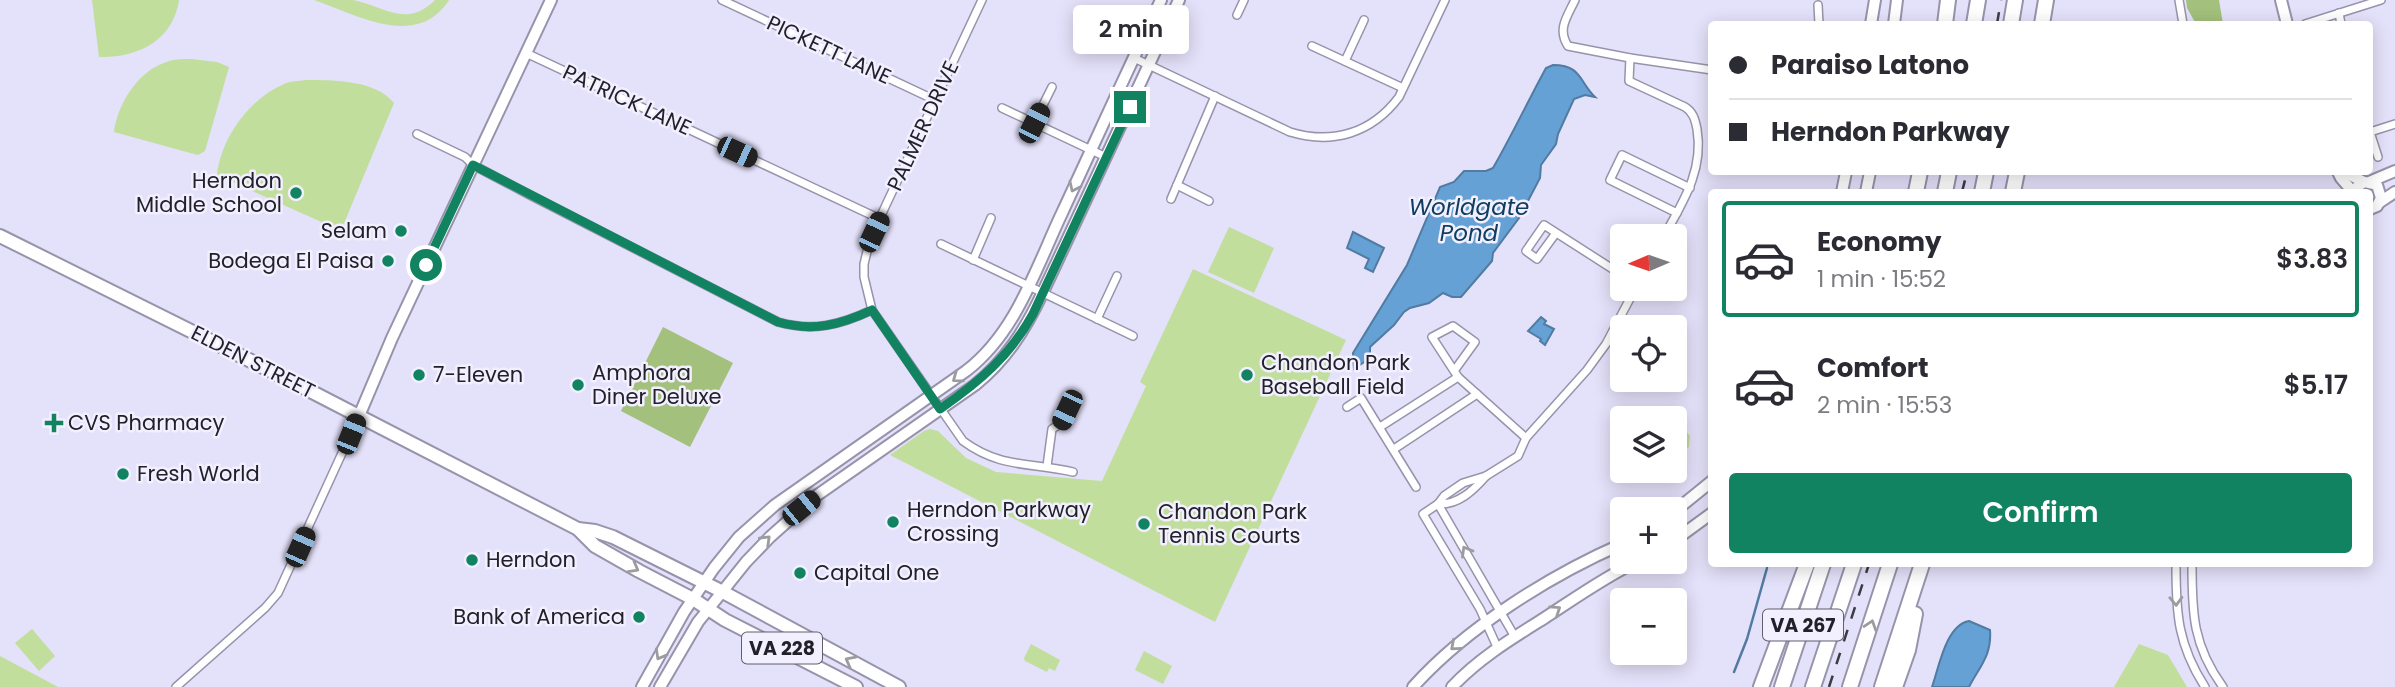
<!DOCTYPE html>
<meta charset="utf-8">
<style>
:root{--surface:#fff;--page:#f7f7f7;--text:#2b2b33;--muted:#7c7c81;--line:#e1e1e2;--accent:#128361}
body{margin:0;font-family:Poppins,sans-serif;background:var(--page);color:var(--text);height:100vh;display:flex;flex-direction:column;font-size:26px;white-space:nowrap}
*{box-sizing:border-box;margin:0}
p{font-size:23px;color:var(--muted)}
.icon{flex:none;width:38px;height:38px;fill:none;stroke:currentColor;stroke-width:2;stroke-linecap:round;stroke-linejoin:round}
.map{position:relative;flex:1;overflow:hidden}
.side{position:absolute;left:1708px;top:189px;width:665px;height:378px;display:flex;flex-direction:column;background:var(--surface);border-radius:7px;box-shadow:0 4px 18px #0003}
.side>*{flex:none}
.guide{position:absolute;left:1708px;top:21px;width:665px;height:154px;border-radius:7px;box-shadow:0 4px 18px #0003;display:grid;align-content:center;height:154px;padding:0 21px;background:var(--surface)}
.needle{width:46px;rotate:268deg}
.buttons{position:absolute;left:1610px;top:224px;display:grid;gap:14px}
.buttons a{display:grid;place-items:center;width:77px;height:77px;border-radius:7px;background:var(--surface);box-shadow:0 4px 18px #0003;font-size:35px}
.end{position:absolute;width:32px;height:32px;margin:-16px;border:9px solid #128361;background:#fff;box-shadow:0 0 0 4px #fff}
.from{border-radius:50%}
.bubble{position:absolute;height:49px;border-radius:7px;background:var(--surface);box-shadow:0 4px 18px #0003;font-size:23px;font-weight:600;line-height:49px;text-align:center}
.car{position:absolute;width:21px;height:42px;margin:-21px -10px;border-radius:9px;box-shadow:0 0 5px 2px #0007;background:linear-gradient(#222 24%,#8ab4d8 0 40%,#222 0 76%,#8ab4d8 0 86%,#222 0)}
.guide b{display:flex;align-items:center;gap:24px;height:66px;font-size:26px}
.guide b+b{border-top:2px solid var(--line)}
.guide i{width:18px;height:18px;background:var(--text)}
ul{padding:12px 0 0;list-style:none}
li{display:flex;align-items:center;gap:21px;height:116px;margin:0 14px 10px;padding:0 7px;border:4px solid transparent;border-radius:7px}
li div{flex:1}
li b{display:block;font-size:26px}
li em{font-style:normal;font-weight:600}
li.current{border-color:var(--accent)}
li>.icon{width:63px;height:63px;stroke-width:1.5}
.primary-button{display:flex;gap:14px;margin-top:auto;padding:14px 21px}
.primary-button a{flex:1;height:80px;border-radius:7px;background:var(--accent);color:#fff;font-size:28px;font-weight:600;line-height:80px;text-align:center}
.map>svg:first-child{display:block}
.green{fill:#c1de9d}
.forest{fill:#a3c07c}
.water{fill:#65a1d4;stroke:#517ba1;stroke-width:2}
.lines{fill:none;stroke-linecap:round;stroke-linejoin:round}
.stream{stroke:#517ba1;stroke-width:2.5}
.street-casing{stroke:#9793ab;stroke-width:10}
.secondary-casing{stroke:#9793ab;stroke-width:14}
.primary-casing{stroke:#9793ab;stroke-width:16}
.highway-casing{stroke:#9793ab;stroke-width:18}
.street{stroke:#fff;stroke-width:7}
.secondary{stroke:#fff;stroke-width:10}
.primary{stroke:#fff;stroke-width:12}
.highway{stroke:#fff;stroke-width:14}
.rail{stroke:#3b3a45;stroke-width:2.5;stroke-dasharray:12 12;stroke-linecap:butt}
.oneway{stroke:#9c9b9f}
.route{stroke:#128361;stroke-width:9}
.poi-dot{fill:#128361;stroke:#f2efff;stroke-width:2.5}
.labels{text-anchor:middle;stroke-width:5;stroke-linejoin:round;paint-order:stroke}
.shield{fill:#f2efff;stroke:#605f6a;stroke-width:2}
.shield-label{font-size:19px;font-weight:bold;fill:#22212a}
.street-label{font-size:21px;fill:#22212a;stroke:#f2efff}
.poi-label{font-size:21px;fill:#22212a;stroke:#f2efff;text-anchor:start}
.water-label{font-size:23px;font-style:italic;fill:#0f3d5f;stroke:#f2efff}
</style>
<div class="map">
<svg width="2395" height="687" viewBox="0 0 2395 687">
<rect width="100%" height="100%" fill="#e4e1fa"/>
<g class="green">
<path d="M92,0H179C173,41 137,58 99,57Z"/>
<path d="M314,0C326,0 341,0 353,0C384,6 406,29 435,0H449C417,50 357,15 314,0Z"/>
<path d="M191,59L217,62L229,67L205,151L198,155L194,154L114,132C117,106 137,72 164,63C172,59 182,59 191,59Z"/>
<path d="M306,80C333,80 376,80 394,103L345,221L342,227L337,229L217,175C221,138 249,99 284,84C290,81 299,81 306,80Z"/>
<polygon points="1229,227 1274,248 1254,293 1208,272"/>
<polygon points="1193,269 1346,340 1215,622 890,455 924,431 930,429 938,431 966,458 996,472 1102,481 1146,386 1140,382"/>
<polygon points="1675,427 1683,428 1690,436 1689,447 1681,454 1675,454"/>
<polygon points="32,629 55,656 39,671 15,643"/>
<polygon points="1031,644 1060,660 1055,671 1049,668 1047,672 1025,661 1024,658"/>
<polygon points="2139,644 2168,655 2187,687 2114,687"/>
<polygon points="1144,651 1172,666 1163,684 1135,670"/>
<polygon points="0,656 58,687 0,687"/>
</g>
<g class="forest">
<polygon points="2186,0 2219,0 2223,24 2196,24 2187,8"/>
<polygon points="663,327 733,363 690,447 621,411"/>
</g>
<g class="water">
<path d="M1553,65C1582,65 1579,82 1595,97L1585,95L1574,99L1558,134L1556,144L1541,165L1540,178L1519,218L1493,253L1492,261L1461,297H1452L1443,293L1429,303L1410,308L1404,312L1394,325L1370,347V358L1354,369L1353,353L1407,265L1440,187L1454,182L1464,171H1486L1493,168C1512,135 1528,101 1546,68Z"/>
<polygon points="1353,232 1384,248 1373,272 1365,268 1369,259 1347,248"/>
<polygon points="1541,317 1546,321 1544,324 1554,329 1545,345 1540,341 1541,339 1528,331"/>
<path d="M1969,621L1990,630C1992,655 1980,666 1969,687H1932C1939,667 1946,625 1969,621Z"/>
</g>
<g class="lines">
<polyline class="stream" points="1734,672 1747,639 1767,568"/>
<g class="street-casing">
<g id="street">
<polyline points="722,0 935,100"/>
<path d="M982,0L870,239L864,264V277L872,310L963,441C1001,469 1031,462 1073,472"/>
<path d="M1575,0C1567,17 1557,29 1568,46L1630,58L1712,70"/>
<polyline points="2179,0 2183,24"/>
<polyline points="1818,5 1819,24"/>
<polyline points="2339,13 2341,24"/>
<polyline points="1237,15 1244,0"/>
<polyline points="2305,24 2381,0"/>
<polyline points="1312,46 1403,88"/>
<polyline points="526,53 880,219"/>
<path d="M1134,58L1290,132C1333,145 1372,133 1399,97L1445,0"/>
<path d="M1630,58L1629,81L1685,107C1693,112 1695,119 1697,129C1704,170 1683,202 1664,236"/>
<polyline points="1345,61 1364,20"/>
<polyline points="1002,108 1106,157"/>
<polyline points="1034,123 1052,87"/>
<polyline points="2370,132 2395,124"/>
<polyline points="2370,132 2378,157"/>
<path d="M417,134L465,157L473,165L528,194L778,322C813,332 840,325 872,310"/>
<polyline points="1177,185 1209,201"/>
<polyline points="1171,199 1215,96"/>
<polyline points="1677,213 1610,180 1622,155 1690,188"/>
<polyline points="1556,233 1537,259 1526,251 1544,225 1622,275"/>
<polyline points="941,244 1133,336"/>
<polyline points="973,260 991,218"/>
<polyline points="1097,319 1117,276"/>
<polyline points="1454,371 1475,342 1453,326 1432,337 1458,377 1526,438"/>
<polyline points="1347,407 1361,398 1416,487"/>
<polyline points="1380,427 1458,377"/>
<polyline points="1394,449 1477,394"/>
<polyline points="1047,466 1052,429 1060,424 1073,396"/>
<polyline points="1438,504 1515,637"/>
<path d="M1438,504C1458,505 1473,491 1486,476"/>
<path d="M2192,565C2192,614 2193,646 2223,687"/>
<path d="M2176,566C2176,614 2178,645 2205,687"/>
<polyline points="1498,649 1480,609 1423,514 1438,504 1444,496 1463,483 1486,476 1518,456 1526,438 1587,370 1606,344 1635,289"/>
<polyline points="176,687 265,608 278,593 359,416"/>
</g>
</g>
<g class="secondary-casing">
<g id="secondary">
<polyline points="2281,0 2287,24"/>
<polyline points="1871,24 1875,0"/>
<polyline points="1894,24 1897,0"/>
<polyline points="2338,172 2341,178 2353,192"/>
<polyline points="2344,172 2364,182"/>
<polyline points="2369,182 2395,171"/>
<polyline points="1842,192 1846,172"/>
<polyline points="1866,192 1870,172"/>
<polyline points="2355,192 2357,187 2364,182 2377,185 2381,198 2377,206 2370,209"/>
<polyline points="2380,202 2395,192"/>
<polyline points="359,416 392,338 551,0"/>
<polyline points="1675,511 1712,481"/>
<polyline points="1675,540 1712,513"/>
<path d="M642,687L684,612L714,568L739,537L775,505L966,371C1016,333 1036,268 1062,213C1095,142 1127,71 1161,0"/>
<path d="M660,687L698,622L746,562L770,537L816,496L975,385C1006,360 1025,330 1042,294L1179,0"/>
<path d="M1413,687C1466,628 1549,576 1622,544"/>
<path d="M1452,687C1478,659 1511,639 1543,619C1574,599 1603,578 1636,562"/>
</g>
</g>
<g class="primary-casing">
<g id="primary">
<polyline points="0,236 285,378 578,529 595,546 639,571 693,599 725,620 856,687"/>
<polyline points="578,529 595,531 613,537 721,591 899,687"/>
</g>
</g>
<g class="highway-casing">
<g id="highway">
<polyline points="1945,24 1948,0"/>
<polyline points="1974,24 1978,0"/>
<polyline points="2011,24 2015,0"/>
<polyline points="2042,24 2046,0"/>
<polyline points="1916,192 1920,172"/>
<polyline points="1945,192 1949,172"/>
<polyline points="1982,192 1986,172"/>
<polyline points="2013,192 2017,172"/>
<polyline points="1761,687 1807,564"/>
<polyline points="1782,687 1823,564"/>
<polyline points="1813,687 1854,564"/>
<polyline points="1850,687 1890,564"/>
<polyline points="1882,687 1922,564"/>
<polyline points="1895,687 1908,650 1915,614"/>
</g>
</g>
<use href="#street" class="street"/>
<use href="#secondary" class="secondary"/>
<use href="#primary" class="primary"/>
<use href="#highway" class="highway"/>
<g class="rail">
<polyline points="1997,24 2001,0"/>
<polyline points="1962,192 1967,172"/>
<polyline points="1829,687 1869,564"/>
</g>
</g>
<defs><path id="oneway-chevron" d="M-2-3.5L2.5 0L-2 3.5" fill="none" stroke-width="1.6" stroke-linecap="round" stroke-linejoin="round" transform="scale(1.75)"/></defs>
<g class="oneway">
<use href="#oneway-chevron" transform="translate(1074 187) rotate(115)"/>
<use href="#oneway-chevron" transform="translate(957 378) rotate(144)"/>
<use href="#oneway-chevron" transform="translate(766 540) rotate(-44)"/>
<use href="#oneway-chevron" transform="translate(1466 551) rotate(-120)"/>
<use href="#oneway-chevron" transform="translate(634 568) rotate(29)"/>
<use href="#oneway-chevron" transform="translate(2176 601) rotate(88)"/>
<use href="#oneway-chevron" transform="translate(1556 610) rotate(-34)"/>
<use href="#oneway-chevron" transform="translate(1871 625) rotate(-72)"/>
<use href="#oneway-chevron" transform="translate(1455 646) rotate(139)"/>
<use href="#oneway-chevron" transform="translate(660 655) rotate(119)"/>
<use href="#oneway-chevron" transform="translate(850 661) rotate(-152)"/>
</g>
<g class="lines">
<path class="route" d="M426,265L473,165L778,322C813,332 840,325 872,310L940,409C979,382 1010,356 1033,314L1130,107"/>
</g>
<g class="poi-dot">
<circle cx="296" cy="193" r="7"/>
<circle cx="401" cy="231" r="7"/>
<circle cx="388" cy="261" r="7"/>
<circle cx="419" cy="375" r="7"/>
<circle cx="1247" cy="375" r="7"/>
<circle cx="578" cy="385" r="7"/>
<path d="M50.5 412.5h7v7h7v7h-7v7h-7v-7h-7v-7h7z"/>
<circle cx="123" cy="474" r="7"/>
<circle cx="893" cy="522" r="7"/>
<circle cx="1144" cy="524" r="7"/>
<circle cx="472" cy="560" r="7"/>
<circle cx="800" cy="573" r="7"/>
<circle cx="639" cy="617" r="7"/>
</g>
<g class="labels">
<g class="shield">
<rect x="1763" y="609.5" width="80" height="31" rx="5"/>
<rect x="742" y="632.5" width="80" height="31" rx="5"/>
</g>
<g class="shield-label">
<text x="1803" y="632">VA 267</text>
<text x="782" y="655">VA 228</text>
</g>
<g class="street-label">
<text transform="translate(829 50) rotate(25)" y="7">PICKETT LANE</text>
<text transform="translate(627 100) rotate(25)" y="7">PATRICK LANE</text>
<text transform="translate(923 126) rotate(-65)" y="7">PALMER DRIVE</text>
<text transform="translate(253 362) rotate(27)" y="7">ELDEN STREET</text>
</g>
<g class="poi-label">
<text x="282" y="188" text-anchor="end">Herndon<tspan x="282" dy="24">Middle School</tspan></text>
<text x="387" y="238" text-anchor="end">Selam</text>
<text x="374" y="268" text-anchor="end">Bodega El Paisa</text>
<text x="1261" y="370">Chandon Park<tspan x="1261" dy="24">Baseball Field</tspan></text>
<text x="592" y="380">Amphora<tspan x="592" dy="24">Diner Deluxe</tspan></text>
<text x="433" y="382">7-Eleven</text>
<text x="68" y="430">CVS Pharmacy</text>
<text x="137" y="481">Fresh World</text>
<text x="907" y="517">Herndon Parkway<tspan x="907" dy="24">Crossing</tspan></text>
<text x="1158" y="519">Chandon Park<tspan x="1158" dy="24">Tennis Courts</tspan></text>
<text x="486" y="567">Herndon</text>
<text x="814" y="580">Capital One</text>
<text x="625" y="624" text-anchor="end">Bank of America</text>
</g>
<g class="water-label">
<text x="1469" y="215">Worldgate<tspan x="1469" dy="26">Pond</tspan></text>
</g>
</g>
</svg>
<div class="buttons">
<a><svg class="needle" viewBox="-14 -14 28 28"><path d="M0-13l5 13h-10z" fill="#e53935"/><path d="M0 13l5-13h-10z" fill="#7c7c81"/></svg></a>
<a><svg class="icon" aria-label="locate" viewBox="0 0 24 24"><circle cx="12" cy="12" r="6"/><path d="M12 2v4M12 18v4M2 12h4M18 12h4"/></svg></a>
<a><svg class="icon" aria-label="layers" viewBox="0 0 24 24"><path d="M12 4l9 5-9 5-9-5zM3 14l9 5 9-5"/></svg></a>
<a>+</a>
<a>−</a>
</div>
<i class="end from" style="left:426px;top:265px"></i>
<i class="end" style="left:1130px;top:107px"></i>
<div class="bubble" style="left:1073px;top:5px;width:116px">2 min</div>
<i class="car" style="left:1034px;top:123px;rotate:27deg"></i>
<i class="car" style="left:737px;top:152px;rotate:115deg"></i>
<i class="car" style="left:874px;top:232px;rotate:25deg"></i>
<i class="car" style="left:1067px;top:410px;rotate:205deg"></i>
<i class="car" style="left:351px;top:434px;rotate:22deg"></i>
<i class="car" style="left:801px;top:508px;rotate:51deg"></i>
<i class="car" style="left:300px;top:547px;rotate:24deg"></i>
<div class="guide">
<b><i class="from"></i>Paraiso Latono</b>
<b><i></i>Herndon Parkway</b>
</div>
<section class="side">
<ul>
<li class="current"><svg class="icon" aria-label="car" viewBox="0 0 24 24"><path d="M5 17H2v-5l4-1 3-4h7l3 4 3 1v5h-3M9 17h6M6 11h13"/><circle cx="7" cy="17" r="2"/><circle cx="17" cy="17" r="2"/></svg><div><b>Economy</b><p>1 min · 15:52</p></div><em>$3.83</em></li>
<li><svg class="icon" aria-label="car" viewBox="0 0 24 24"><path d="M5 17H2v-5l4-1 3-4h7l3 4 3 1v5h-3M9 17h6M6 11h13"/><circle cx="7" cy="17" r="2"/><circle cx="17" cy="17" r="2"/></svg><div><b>Comfort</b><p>2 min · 15:53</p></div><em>$5.17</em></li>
</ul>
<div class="primary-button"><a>Confirm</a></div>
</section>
</div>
